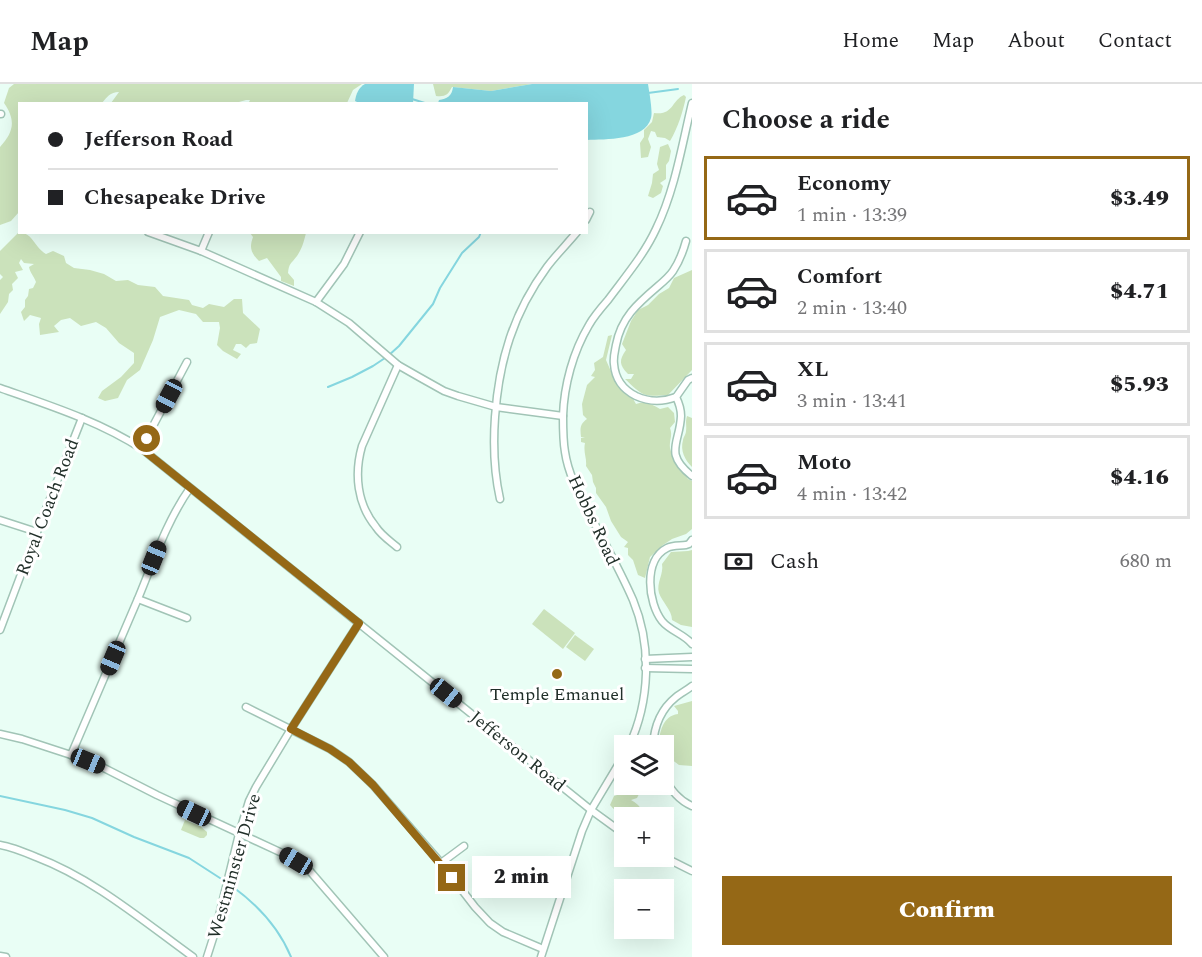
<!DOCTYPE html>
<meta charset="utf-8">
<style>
:root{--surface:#fff;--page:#f2f2f2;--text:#202124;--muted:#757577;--line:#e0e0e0;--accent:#956816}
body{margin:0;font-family:Spectral,serif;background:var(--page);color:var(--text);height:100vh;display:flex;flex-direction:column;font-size:22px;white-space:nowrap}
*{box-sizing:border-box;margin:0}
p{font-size:20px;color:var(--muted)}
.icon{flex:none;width:33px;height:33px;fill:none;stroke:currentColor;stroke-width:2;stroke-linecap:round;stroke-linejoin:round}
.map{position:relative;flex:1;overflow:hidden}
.side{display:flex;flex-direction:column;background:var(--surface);width:510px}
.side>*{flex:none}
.banner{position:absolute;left:18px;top:18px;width:570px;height:132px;border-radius:0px;box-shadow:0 6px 24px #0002;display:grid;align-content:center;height:132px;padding:0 30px;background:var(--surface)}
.buttons{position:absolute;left:614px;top:651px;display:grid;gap:12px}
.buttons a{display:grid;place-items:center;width:60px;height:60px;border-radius:0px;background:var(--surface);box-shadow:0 6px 24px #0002;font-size:30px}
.end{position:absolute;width:27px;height:27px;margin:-14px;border:8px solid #956816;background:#fff;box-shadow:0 0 0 3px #fff}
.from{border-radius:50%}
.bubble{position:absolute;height:42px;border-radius:0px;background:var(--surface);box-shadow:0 6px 24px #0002;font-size:20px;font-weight:800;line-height:42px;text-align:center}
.car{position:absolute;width:18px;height:36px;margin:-18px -9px;border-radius:8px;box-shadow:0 0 4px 2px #0007;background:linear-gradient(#222 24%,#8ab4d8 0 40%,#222 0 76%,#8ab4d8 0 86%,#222 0)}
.banner b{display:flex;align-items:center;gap:21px;height:57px;font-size:22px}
.banner b+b{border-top:2px solid var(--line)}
.banner i{width:15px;height:15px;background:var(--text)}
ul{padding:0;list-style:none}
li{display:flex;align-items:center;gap:18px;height:84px;margin:0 12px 9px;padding:0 18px;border:3px solid var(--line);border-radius:0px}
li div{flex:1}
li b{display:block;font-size:22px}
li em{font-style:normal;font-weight:800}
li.selected{border-color:var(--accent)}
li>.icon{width:54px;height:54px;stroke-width:1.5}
h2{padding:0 30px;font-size:27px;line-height:72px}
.pay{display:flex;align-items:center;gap:15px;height:66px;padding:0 30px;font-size:22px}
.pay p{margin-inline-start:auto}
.button{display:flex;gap:12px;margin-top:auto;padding:12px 30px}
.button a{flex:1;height:69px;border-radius:0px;background:var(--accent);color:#fff;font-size:24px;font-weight:800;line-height:69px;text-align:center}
header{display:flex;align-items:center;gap:36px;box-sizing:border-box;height:84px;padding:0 30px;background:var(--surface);border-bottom:2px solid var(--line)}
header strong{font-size:28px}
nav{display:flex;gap:33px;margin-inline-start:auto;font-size:21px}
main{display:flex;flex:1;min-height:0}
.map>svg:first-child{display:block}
.green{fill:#cbe2bb}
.water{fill:#85d6df}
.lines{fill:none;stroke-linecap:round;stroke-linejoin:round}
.stream{stroke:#85d6df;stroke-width:2}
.minor-casing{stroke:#a1c4b6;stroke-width:9}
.minor{stroke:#fff;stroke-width:6}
.route{stroke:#956816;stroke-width:8}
.poi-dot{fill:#956816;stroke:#fff;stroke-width:2}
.labels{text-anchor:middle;stroke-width:6;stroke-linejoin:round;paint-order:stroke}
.street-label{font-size:18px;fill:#212f29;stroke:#fff}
.poi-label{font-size:18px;fill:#212f29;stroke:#fff}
</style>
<header>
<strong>Map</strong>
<nav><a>Home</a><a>Map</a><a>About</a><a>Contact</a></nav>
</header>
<main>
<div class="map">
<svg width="692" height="873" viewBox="0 0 692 873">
<rect width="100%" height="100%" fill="#e9fef5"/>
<g class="green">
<path d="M14,0H362L353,6L347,19L248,20L250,16H246L232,20L111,19L119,8C110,8 107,13 102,19L20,20L19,128L11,137L0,141V63C14,48 16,36 4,19L9,4Z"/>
<path d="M433,0H532L491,7L452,3C448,11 445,13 436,12Z"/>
<path d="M684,11L686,13C683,27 678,44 670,57L665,54L657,53L655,48L651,47L648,55L651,63L648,73L641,74L640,59L644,53V46L652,38L654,29C673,32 672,16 684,11Z"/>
<polygon points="668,60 671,67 669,77 666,81 666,95 660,99 663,102 661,109 653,114 648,112 652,99 653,90 659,86 657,80 660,63"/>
<path d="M19,148C33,149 35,164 46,170L53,167L64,172L66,179L74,184L90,186L104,190L116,197L128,196L138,201L155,203L163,212L189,216L192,221L203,224L209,220L224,223L234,215H242L243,229L260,245L257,259L250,260L246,264L241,260H236L233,266L241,270L237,275L223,267L217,261L220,244L219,238H203L196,230L179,226L160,233L153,256L140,286L127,296L118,314L105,317L98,314L102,307L121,293L134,279V269L119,259L106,244L96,238L81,242L70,234L61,236L54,242L59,248L40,251L39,240L41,234L30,231L24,237L21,228L25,223V216L28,212L29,205L33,204L36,198C34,192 30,189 29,183L34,180L24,179L21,175L19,179L23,186L15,188L18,194L12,200L13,206L9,210L8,218L0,230V196L3,193L0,190V167Z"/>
<path d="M251,148L306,149C304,157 302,165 297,172C291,180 289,179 288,189L294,196V202L281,197V193L267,174L259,177C251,169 249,164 253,153L250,149Z"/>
<path d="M692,186V286L668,311C643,313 643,312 625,295H631L634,290H628C619,281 619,276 626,266L622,260L631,237L638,226L648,221L659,210L669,204L674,194Z"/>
<path d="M612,251L606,276L616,299L632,313L636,320C645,317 652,320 660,325L668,323L674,329L675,338L670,344C673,352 669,356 670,364C672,376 682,385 688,395L692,397V445L686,450L672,455L663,461L650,473L645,494L638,491L633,476L628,471V464L624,463L628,458L621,453L611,437L606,423L596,409V404L593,398L592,391L586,382C587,374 583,368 585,359L581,358V354H585L581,353C580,344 580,340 587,335L583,331L582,320L587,301L595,293L591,292L595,286L594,279L603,273L608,252Z"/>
<path d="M687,332L692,334V383C685,376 680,367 683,356C683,354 686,350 686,347C687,342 685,338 687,332Z"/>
<path d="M692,466V543L681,541L672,536C672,526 662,518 659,509C656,499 664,490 662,480L671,468L688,467Z"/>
<polygon points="544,525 575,549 563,565 532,540"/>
<polygon points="575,551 594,565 585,577 566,563"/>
<path d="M692,617V682L679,681L671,675L663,673V662L658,661C660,649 662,632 678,630V627L674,622Z"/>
<path d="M625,701H640L641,706L637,714L631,716C641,721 641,727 649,733H643L641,730L636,729L637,733L624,734V736L610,721L614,712L620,710L621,707L626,704Z"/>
<polygon points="185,736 200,742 207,748 207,751 204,754 200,754 181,746"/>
</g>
<g class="water">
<path d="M365,0H414L413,19H359L355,17C356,10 359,3 365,0Z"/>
<path d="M532,0H648C649,7 653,28 651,34C645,57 605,55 587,56L586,20L438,19L439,16C447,15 452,12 453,3L491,7Z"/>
</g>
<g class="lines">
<g class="stream">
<polyline points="648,9 678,5"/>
<polyline points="412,15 428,20"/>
<polyline points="328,303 352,293 373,282 388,272 399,262 433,220 440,204 462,169 479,153 481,148"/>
<polyline points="0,712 65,726 92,734 134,753 189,774 223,796"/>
<path d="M233,803C259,822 279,844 291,873"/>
</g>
<g class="minor-casing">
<g id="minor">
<polyline points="0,30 1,30"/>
<polyline points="586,136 590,128"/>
<polyline points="148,148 201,167 316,218 349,239 398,281 419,293 444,307 458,312 496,323 563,332"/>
<polyline points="201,167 209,148"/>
<polyline points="316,218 344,180 360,148"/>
<path d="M0,304C48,321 99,337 142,365L591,726L624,750"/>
<path d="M676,313C663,318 649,318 636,312C622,305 615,294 614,280C613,273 615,267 616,261C621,234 637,220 657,203C663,198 669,193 673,187C679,178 683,168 686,157"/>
<path d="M676,313C679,319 681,325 681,332C680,359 663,369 692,392"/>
<polyline points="676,313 688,296 692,294"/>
<polyline points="142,365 153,342 187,278"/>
<path d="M500,415C494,388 493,361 495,333C499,277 513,229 547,183C556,171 567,160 577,148"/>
<polyline points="0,436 37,448"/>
<path d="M692,456L689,460L686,461C680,462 673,461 667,464C643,476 648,519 662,537C670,547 684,550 692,560"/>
<path d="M397,463C390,457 381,451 376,443C357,420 354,390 362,362L398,281"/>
<polyline points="138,515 187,534"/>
<polyline points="0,546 37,448 82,334"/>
<polyline points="645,575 692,573"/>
<polyline points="645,584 692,585"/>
<polyline points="246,623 330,665 349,678 373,701 441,779 475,823 490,839 503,848 543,865"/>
<polyline points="0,650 22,655 71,671 104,684 157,711 282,769 309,786 384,873"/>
<path d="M629,662C650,617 652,562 633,516C620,486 603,456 588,427C578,408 568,389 565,368C563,357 563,344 563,332C564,301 573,268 589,241C594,232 601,224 608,216C625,193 644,171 656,145C675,106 682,61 692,19"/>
<path d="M653,662C654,643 661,625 676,613C681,609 687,606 692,602"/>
<path d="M71,671C93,620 115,569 137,517C153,479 166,438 190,404"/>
<path d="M663,693C671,705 678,716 692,722"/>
<path d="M0,761C12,763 24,768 36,773C94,795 143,837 193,873"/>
<polyline points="662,772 692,787"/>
<polyline points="441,779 464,762"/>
<polyline points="0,872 6,873"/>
<polyline points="207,873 215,848 239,750 249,717 256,703 291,645 359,539"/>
<polyline points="541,873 582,747 591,726 624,671"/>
</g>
</g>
<use href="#minor" class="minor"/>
</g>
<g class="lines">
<polyline class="route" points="147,355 142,365 359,539 291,645 330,665 349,678 373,701 452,794"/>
</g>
<circle class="poi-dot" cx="557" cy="590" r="6"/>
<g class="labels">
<g class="street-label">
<text transform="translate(47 423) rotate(-69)" y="6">Royal Coach Road</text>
<text transform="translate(594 436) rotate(65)" y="6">Hobbs Road</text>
<text transform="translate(518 667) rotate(39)" y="6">Jefferson Road</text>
<text transform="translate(234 782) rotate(-74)" y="6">Westminster Drive</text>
</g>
<g class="poi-label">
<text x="557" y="616">Temple Emanuel</text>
</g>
</g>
</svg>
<div class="buttons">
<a><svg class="icon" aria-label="layers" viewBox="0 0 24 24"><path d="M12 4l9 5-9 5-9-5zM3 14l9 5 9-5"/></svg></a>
<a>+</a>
<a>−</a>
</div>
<i class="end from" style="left:147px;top:355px"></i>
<i class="end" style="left:452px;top:794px"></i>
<div class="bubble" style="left:472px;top:772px;width:99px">2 min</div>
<i class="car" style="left:169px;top:312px;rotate:208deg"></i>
<i class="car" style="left:154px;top:474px;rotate:22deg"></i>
<i class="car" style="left:113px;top:574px;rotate:203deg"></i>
<i class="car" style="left:446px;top:609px;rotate:129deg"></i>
<i class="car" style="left:88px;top:677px;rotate:112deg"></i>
<i class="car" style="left:194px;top:729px;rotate:295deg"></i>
<i class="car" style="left:296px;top:777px;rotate:301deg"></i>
<div class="banner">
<b><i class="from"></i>Jefferson Road</b>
<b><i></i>Chesapeake Drive</b>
</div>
</div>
<section class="side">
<h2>Choose a ride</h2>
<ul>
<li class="selected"><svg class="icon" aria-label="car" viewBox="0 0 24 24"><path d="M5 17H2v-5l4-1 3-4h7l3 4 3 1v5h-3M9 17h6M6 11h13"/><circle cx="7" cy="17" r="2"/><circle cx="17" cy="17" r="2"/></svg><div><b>Economy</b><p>1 min · 13:39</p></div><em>$3.49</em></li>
<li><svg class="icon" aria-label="car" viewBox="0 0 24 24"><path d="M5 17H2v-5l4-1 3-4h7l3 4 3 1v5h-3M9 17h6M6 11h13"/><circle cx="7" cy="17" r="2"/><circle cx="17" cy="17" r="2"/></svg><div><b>Comfort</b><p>2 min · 13:40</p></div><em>$4.71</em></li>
<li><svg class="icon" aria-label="car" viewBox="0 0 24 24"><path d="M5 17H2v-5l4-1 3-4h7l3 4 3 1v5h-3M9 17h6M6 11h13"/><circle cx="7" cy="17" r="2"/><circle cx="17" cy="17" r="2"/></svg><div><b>XL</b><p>3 min · 13:41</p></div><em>$5.93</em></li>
<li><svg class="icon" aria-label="car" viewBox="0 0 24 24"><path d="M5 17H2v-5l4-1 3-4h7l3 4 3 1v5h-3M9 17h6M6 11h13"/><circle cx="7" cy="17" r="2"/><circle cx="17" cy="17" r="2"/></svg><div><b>Moto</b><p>4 min · 13:42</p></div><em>$4.16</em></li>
</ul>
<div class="pay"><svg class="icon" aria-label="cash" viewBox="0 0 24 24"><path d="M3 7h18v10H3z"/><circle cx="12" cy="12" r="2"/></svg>Cash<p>680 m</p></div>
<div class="button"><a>Confirm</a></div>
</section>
</main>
